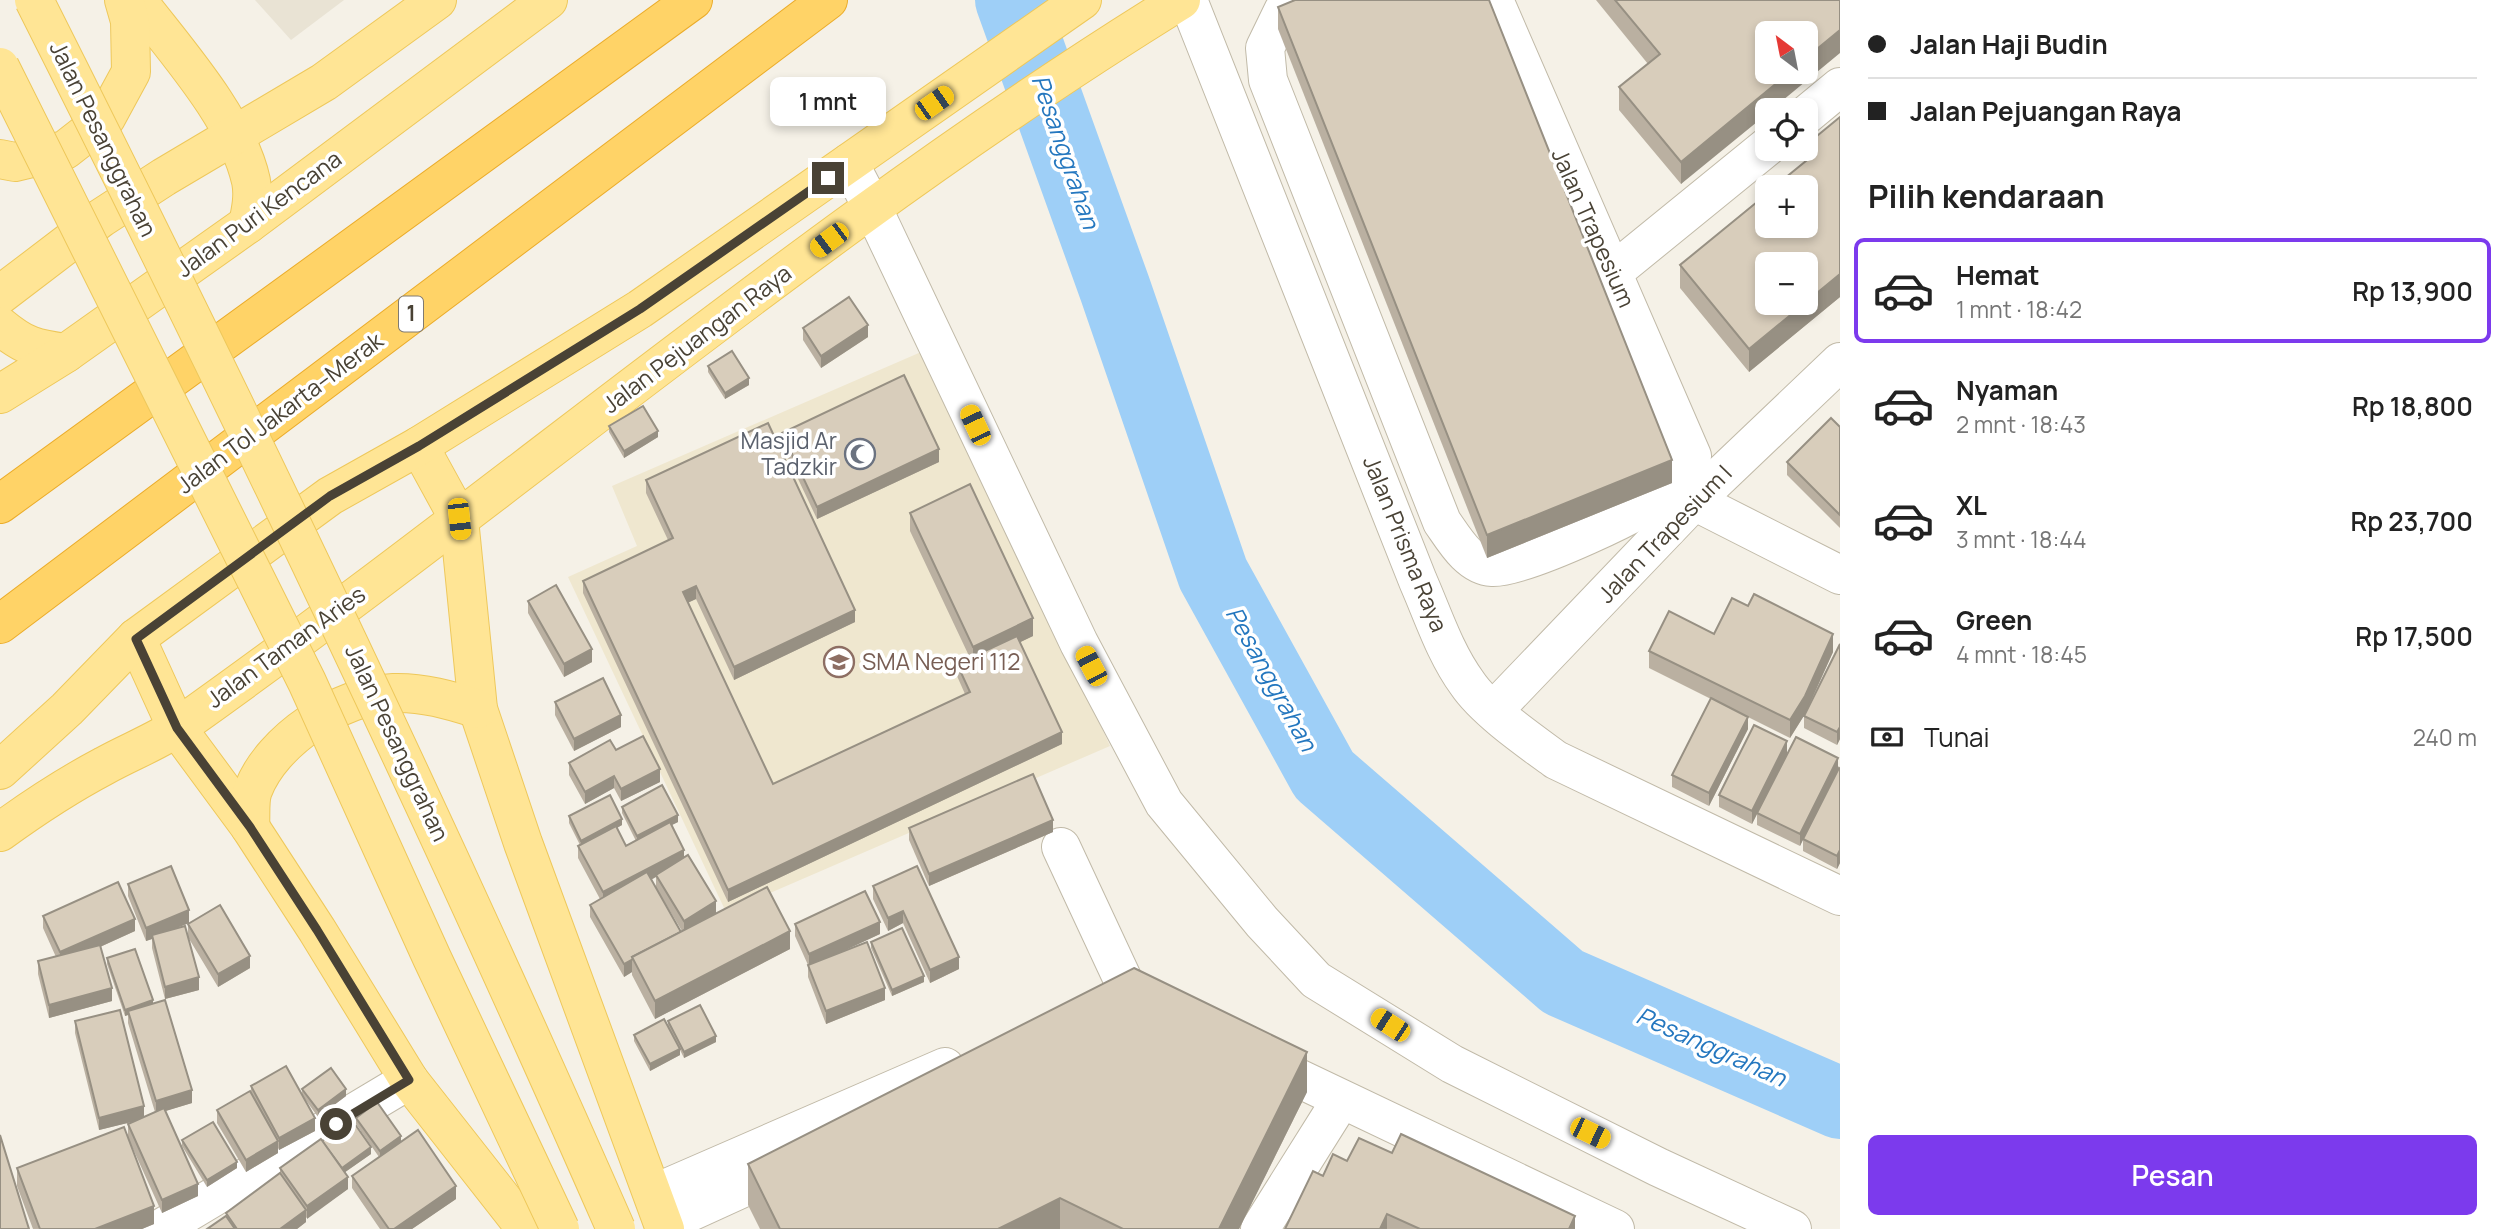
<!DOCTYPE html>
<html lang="id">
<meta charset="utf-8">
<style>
:root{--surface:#fff;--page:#f2f2f2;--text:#222;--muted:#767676;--line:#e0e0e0;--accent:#7c3aed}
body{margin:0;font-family:Manrope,sans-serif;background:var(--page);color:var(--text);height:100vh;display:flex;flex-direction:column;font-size:26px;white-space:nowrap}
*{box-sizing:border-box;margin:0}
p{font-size:23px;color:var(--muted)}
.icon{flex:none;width:38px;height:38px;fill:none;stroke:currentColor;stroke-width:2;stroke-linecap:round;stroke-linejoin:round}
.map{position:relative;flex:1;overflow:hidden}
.details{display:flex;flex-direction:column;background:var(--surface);width:665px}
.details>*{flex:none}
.hud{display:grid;align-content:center;height:154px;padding:0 28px;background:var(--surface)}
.needle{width:46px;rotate:328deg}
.controls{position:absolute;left:1755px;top:21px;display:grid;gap:14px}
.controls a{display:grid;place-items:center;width:63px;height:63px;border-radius:10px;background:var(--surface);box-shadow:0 4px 10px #0003;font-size:35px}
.end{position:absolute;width:32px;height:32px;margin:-16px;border:9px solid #494235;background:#fff;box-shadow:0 0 0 4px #fff}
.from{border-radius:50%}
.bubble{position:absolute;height:49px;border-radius:10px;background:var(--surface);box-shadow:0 4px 10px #0003;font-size:23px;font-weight:600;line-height:49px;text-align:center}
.car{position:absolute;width:21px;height:42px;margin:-21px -10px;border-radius:9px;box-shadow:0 0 5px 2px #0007;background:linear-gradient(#f5c518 24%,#345 0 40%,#f5c518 0 76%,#345 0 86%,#f5c518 0)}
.hud b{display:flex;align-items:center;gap:24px;height:66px;font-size:26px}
.hud b+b{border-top:2px solid var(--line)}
.hud i{width:18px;height:18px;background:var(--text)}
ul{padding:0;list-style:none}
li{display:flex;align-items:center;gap:21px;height:105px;margin:0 14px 10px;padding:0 14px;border:4px solid transparent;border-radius:10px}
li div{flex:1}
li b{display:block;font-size:26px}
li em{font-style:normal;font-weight:600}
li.current{border-color:var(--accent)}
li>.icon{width:63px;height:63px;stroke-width:1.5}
h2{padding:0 28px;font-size:32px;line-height:84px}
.pay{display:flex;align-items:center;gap:18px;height:77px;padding:0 28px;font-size:26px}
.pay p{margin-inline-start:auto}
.action{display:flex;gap:14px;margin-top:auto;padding:14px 28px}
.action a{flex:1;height:80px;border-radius:10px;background:var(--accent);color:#fff;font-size:28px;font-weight:600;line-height:80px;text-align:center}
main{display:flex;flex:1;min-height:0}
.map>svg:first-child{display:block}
.residential{fill:#e9e3d4}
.education{fill:#efe7cf}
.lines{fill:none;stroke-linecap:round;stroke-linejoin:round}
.river{stroke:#9ecff7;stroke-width:72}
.minor-casing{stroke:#c1baa8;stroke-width:40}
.major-casing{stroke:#eec85b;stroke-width:40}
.highway-casing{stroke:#ebac2a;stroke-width:40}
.minor{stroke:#fff;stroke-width:38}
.major{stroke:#ffe595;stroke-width:38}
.highway{stroke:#ffd367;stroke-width:38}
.major-bridge-casing{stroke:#eec85b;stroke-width:40;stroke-linecap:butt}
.major-bridge{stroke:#ffe595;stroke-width:38}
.wall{fill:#bab0a1;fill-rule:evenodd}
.shaded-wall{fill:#979083}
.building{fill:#d8cdbb;stroke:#979083;stroke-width:2}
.route{stroke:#494235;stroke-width:9}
.labels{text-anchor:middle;stroke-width:7;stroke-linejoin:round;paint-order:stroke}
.shield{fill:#fff;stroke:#807b72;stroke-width:2}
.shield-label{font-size:21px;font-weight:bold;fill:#494235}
.street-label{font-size:23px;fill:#494235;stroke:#fff}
.worship-label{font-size:23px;fill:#5b616d;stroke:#fff;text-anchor:end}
.education-label{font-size:23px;fill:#785e54;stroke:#fff;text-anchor:start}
.water-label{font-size:24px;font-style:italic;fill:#2477bf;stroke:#fff}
</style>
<main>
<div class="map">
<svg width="1840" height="1229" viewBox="0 0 1840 1229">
<rect width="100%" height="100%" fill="#f5f1e7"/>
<polygon class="residential" points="255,0 344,0 291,40"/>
<polygon class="education" points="928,349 1110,746 726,912 568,577 637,546 612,486"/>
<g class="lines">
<polyline class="river" points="1011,0 1115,289 1213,574 1324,775 1563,982 1840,1103"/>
<g class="minor-casing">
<g id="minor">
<path d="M1188,0L1418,581C1433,615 1445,653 1467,683C1485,710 1530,741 1556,760L1840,896"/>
<path d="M1297,0L1283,11L1265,48L1268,80L1442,522C1454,539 1469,566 1492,567C1522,569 1656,507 1678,485C1685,478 1688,465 1692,456L1494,0"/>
<polyline points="1806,115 1840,87"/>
<polyline points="849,163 872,207 1079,643 1164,803 1262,922 1316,980 1452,1064 1658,1167 1792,1229"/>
<polyline points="1612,273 1768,146"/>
<polyline points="1694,501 1840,575"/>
<polyline points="1494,710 1694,501 1840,362"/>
<polyline points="1061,847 1130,995"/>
<polyline points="1260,1060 1615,1229"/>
<polyline points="653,1194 945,1067"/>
<polyline points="664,1224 793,1165"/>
<polyline points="160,1229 409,1080"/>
<polyline points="1260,1229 1341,1100"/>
</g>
</g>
<g class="major-casing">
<g id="major">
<path d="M137,0C176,51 237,118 251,181C254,196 251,210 248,224"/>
<polyline points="0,159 15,162 65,150 106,118 131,72 130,21 124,0"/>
<polyline points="0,295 101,218 164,177 324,82 437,0"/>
<path d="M0,326C24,346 35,349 66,353"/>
<polyline points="0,394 66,353 248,224 548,0"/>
<polyline points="419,446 459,519 478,709 523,843 665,1229"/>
<polyline points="136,638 177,728 250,827 317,930 409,1080 526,1229"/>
<polyline points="0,770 67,709 136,638 330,496 419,446 640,309 1082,0"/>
<path d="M250,827C251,816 249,800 253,790C272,740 341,695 393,693C423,692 450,700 478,709"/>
<path d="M0,832C33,808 68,785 104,766C129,752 158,741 181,725C517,486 830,216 1181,0"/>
</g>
</g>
<g class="highway-casing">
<g id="highway">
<polyline points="0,504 693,0"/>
<polyline points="0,624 828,0"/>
</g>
</g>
<use href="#minor" class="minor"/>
<use href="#major" class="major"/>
<use href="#highway" class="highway"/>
<g class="major-bridge-casing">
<g id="major-bridge">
<path d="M34,0C238,405 434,814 616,1229"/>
<polyline points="0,67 307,682 432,958 560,1229"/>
</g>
</g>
<use href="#major-bridge" class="major-bridge"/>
</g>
<g class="wall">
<polygon points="1596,0 1840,0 1681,184 1619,110 1619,87 1648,64"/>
<polygon points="1278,7 1672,483 1487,558 1278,29"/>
<polygon points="1840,117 1840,297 1749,372 1680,288 1680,265 1804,162 1804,149 1806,149"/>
<polygon points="803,328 868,337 821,368 803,340"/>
<polygon points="708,366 749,385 725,399 708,372"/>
<polygon points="609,426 658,437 624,458 609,432"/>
<polygon points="1840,427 1840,528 1787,475 1787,462"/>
<polygon points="782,433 939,462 817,519 782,445"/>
<polygon points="646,480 855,622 734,680 696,599 687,603 773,784 965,694 957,676 957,664 970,658 910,531 910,513 1033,636 1020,642 1062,744 728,902 583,593 583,581 668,540 646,493"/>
<polygon points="528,601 592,662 564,677 528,613"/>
<polygon points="1714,634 1833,652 1805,714 1790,738 1748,717 1748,729 1709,806 1672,787 1672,775 1711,699 1649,668 1649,651"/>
<polygon points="1840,644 1840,739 1837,745 1804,728 1804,716"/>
<polygon points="555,702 621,727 574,751 555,715"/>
<polygon points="616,750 660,782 621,801 614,788 585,804 569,775 569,763"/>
<polygon points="1787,753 1838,770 1840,769 1840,863 1837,869 1803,851 1803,839 1800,846 1757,825 1757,814 1752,824 1719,807 1719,795"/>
<path d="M622,807L678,822L671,825L684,858L716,913L790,949L655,1019L632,975V972L624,977L590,917V905L600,899L578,858V846L580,845L569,823V816L622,825L617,828L626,846L636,841L622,813ZM656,877V888L682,931L681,932L651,880Z"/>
<polygon points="909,828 1053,832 929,886 909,840"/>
<polygon points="917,866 959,969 930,983 903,923 888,931 873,899 873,886"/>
<polygon points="128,884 189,923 173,929 188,935 188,924 250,968 218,987 188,937 199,990 165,999 152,948 152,939 146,941 128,896"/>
<polygon points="43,916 135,931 100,947 112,1001 49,1018 38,974 38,961 56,957 43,928"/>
<polygon points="795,924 880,934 847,949 885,1000 826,1024 808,977 808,965 795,936"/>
<polygon points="871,942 924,982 892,996 871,948"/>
<polygon points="107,958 153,1003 192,1103 165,1111 198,1196 162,1213 129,1140 154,1224 142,1229 33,1229 17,1186 17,1168 128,1136 128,1124 135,1121 99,1130 75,1033 75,1021 144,1117 155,1112 128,1023 128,1015 125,1016 107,964"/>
<polygon points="668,1021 716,1042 684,1058 680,1050 680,1055 650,1071 634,1041 634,1035 668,1026"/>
<polygon points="251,1086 302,1095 302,1089 346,1096 318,1117 302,1095 315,1131 279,1150 278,1148 278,1153 246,1172 217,1123 217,1110 251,1093"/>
<polygon points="1307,1092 1239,1229 760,1229 748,1205 748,1164"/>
<polygon points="356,1118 401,1142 456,1199 412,1229 380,1229 352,1188 352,1176 379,1157 356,1124"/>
<polygon points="182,1140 237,1168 207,1187 182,1146"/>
<polygon points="322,1141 371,1154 345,1172 348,1189 306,1218 306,1222 297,1229 207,1229 226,1216 226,1213 280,1174 280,1168"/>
<polygon points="1392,1153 1575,1229 1285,1229 1323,1176 1347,1161"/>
</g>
<g class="shaded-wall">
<polygon points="1840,30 1840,53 1771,110 1768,110 1768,113 1681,184 1681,162 1790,72 1806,72 1806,58"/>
<polygon points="1840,274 1840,297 1749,372 1749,349"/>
<polygon points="868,325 868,337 821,368 821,356"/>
<polygon points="749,378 749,385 725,399 725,393"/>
<polygon points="658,431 658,437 624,458 624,451"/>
<polygon points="939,449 939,462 817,519 817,507"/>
<polygon points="1672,460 1672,483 1487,558 1487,535"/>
<polygon points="696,586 696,599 683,605 683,592"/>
<polygon points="855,610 855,622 734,680 734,667"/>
<polygon points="1033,618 1033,636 973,665 973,647"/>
<polygon points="1833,634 1833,652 1805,714 1790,738 1790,720"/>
<polygon points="592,649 592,662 564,677 564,664"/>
<polygon points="621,715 621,727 574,751 574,739"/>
<polygon points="1748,717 1748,729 1709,806 1709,793"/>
<polygon points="1840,727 1840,739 1837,745 1837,732"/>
<polygon points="1062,732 1062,744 728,902 728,890"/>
<polygon points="1787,741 1787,754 1752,824 1752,811"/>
<polygon points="1838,758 1838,770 1800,846 1800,834"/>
<polygon points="660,769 660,782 621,801 621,789"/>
<polygon points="614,776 614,788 585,804 585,792"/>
<polygon points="678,815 678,822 637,843 637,836"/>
<polygon points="622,819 622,825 581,847 581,841"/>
<polygon points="1053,820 1053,832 929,886 929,874"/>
<polygon points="684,850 684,862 603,905 603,892"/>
<polygon points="1840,850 1840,863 1837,869 1837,856"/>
<polygon points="716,901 716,914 684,934 684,921"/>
<polygon points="189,910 189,923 152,938 152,935 152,939 146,941 146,928"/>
<polygon points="903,911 903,923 888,931 888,918"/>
<polygon points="135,919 135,931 60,965 60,952"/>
<polygon points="880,922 880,934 809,967 809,954"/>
<polygon points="790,931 790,949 655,1019 655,1001"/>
<polygon points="250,956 250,968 218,987 218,974"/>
<polygon points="959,957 959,969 930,983 930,970"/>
<polygon points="632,959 632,972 624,977 624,964"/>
<polygon points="924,976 924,982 892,996 892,990"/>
<polygon points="199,977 199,990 165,999 165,987"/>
<polygon points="112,988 112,1001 49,1018 49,1005"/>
<polygon points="885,988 885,1000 826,1024 826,1011"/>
<polygon points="153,1000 153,1006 128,1011 128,1015 125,1016 125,1010"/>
<polygon points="716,1036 716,1042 684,1058 684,1052"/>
<polygon points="680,1049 680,1055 650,1071 650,1064"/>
<polygon points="1307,1052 1307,1092 1239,1229 1219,1229"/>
<polygon points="346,1089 346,1096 318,1117 318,1110"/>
<polygon points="192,1090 192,1103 156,1114 156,1101"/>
<polygon points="144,1106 144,1119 99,1130 99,1118"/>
<polygon points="315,1118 315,1131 279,1150 279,1138"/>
<polygon points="401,1136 401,1142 380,1158 380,1151"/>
<polygon points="278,1141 278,1153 246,1172 246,1160"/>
<polygon points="371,1147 371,1154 341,1175 341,1168"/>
<polygon points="237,1162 237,1168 207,1187 207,1180"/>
<polygon points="348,1177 348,1189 307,1219 307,1206"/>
<polygon points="198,1184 198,1196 162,1213 162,1200"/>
<polygon points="456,1186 456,1199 412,1229 394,1229"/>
<polygon points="1060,1198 1060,1229 998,1229"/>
<polygon points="154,1206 154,1224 142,1229 95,1229"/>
<polygon points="306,1210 306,1222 297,1229 280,1229"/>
<polygon points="1387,1214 1387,1229 1380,1229"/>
<polygon points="1575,1216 1575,1229 1569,1229"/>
</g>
<g class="building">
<polygon points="1295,0 1489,0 1672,460 1487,535 1278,7"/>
<polygon points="1615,0 1840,0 1840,30 1806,58 1806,33 1768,33 1768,72 1790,72 1681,162 1619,87 1660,54"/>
<polygon points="1840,117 1840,274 1806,302 1806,264 1768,264 1768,303 1805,303 1749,349 1680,265 1768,193 1768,226 1806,226 1806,187 1774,187 1812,156 1806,148 1806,145"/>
<polygon points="849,297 868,325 821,356 803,328"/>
<polygon points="732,351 749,378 725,393 708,366"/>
<polygon points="904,375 939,449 817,507 782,433"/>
<polygon points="643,406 658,431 624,451 609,426"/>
<polygon points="1831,418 1840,427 1840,515 1787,462"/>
<polygon points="768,423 855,610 734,667 696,586 683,592 773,784 970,692 957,664 1017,636 1062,732 728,890 583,581 673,538 646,480"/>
<polygon points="970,484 1033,618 973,647 910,513"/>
<polygon points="556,585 592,649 564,664 528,601"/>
<polygon points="1754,594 1833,634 1805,696 1790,720 1649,651 1669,611 1714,634 1732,598 1748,606"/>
<polygon points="1840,644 1840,727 1837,732 1804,716"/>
<polygon points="603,678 621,715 574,739 555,702"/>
<polygon points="1711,698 1748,717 1709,793 1672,775"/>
<polygon points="1754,725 1787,741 1752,811 1719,795"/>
<polygon points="643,736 660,769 621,789 614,776 585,792 569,763 610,740 616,750"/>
<polygon points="1796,737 1838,758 1800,834 1757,813"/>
<polygon points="1839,768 1840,769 1840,850 1837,856 1803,839"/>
<polygon points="1033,774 1053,820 929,874 909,828"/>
<polygon points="662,785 678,815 637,836 622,807"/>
<polygon points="610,795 622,819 581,841 569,816"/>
<polygon points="670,822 684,850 603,892 578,846 616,826 626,846"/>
<polygon points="688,855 716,901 684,921 656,875"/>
<polygon points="171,866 189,910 146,928 128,884"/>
<polygon points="917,866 959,957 930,970 903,911 888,918 873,886"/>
<polygon points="647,872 681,932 632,957 633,959 624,964 590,905"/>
<polygon points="118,882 135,919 60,952 43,916"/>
<polygon points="767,887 790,931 655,1001 632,957"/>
<polygon points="865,891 880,922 809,954 795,924"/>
<polygon points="220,905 250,956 218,974 188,924"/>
<polygon points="185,926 199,977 165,987 152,935"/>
<polygon points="902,928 924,976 892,990 871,942"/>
<polygon points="867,942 885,988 826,1011 808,965"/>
<polygon points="100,945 112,988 49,1005 38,961"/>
<polygon points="135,949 153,1000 125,1010 107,958"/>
<polygon points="1134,968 1307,1052 1219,1229 1123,1229 1060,1198 998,1229 780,1229 748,1164"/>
<polygon points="165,1000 192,1090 156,1101 128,1011"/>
<polygon points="700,1005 716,1036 684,1052 668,1021"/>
<polygon points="120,1010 144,1106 99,1118 75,1021"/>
<polygon points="664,1019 680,1049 650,1064 634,1035"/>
<polygon points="286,1066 315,1118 279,1138 251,1086"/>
<polygon points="331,1068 346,1089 318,1110 302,1089"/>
<polygon points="250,1091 278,1141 246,1160 217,1110"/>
<polygon points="377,1102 401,1136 380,1151 356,1118"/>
<polygon points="164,1108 198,1184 162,1200 128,1124"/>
<polygon points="352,1120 371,1147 342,1168 322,1141"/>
<polygon points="213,1122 237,1162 207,1180 182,1140"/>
<polygon points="124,1127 154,1206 95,1229 40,1229 17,1168"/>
<polygon points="418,1130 456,1186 394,1229 389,1229 352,1176"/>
<polygon points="1401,1134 1575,1216 1569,1229 1420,1229 1387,1214 1380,1229 1285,1229 1313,1171 1323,1176 1333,1154 1347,1161 1359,1138 1392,1153"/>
<polygon points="0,1135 29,1229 0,1229"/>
<polygon points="321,1139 348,1177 307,1206 280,1168"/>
<polygon points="280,1173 306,1210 280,1229 237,1229 226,1213"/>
<polygon points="226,1216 235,1229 207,1229"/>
</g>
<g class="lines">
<polyline class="route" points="336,1124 409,1080 317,930 250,827 177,728 136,639 330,496 419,446 640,309 828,178"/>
</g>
<defs>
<g id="mosque-ring" transform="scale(1.575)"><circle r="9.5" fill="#fff" stroke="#6b7280" stroke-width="1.5"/><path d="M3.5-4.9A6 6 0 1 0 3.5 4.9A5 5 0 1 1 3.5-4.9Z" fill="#6b7280"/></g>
<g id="school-ring" transform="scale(1.575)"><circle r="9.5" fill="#fff" stroke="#8d6e63" stroke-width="1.5"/><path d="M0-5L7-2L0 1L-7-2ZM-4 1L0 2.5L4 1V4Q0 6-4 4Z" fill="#8d6e63"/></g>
</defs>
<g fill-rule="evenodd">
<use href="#mosque-ring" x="860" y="454"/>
<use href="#school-ring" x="839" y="662"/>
</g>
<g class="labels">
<rect class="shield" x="399" y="296.5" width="24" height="35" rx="5"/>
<g class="shield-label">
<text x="411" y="321">1</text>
</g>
<g class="street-label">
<text transform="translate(103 139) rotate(64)" y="8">Jalan Pesanggrahan</text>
<text transform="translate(259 214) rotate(-36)" y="8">Jalan Puri Kencana</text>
<text transform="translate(1593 228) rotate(66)" y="8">Jalan Trapesium</text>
<text transform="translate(697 339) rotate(-37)" y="8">Jalan Pejuangan Raya</text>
<text transform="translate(280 413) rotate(-37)" y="8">Jalan Tol Jakarta–Merak</text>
<text transform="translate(1665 534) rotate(-46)" y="8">Jalan Trapesium I</text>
<text transform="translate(1405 544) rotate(68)" y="8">Jalan Prisma Raya</text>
<text transform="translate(286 647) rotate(-36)" y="8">Jalan Taman Aries</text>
<text transform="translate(397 743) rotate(65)" y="8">Jalan Pesanggrahan</text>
</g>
<g class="worship-label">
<text x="837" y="449">Masjid Ar<tspan x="837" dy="26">Tadzkir</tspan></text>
</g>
<g class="education-label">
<text x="862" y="670">SMA Negeri 112</text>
</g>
<g class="water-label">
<text transform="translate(1065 152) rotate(71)" y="8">Pesanggrahan</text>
<text transform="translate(1271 679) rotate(61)" y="8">Pesanggrahan</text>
<text transform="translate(1711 1047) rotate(24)" y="8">Pesanggrahan</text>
</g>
</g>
</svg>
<div class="controls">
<a><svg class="needle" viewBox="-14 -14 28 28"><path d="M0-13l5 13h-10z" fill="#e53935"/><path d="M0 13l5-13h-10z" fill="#767676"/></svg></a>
<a><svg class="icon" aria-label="locate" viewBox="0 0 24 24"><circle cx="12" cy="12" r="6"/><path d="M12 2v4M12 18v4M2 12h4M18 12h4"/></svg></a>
<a>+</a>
<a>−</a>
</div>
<i class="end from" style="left:336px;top:1124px"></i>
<i class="end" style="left:828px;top:178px"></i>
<div class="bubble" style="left:770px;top:77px;width:116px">1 mnt</div>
<i class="car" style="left:934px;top:103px;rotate:55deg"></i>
<i class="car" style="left:829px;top:240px;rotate:233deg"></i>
<i class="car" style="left:975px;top:425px;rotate:335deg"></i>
<i class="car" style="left:459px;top:519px;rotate:174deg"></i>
<i class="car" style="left:1091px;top:666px;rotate:332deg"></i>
<i class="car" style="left:1390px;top:1025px;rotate:303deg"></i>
<i class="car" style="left:1590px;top:1133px;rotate:116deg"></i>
</div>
<section class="details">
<div class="hud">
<b><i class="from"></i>Jalan Haji Budin</b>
<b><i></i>Jalan Pejuangan Raya</b>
</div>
<h2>Pilih kendaraan</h2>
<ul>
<li class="current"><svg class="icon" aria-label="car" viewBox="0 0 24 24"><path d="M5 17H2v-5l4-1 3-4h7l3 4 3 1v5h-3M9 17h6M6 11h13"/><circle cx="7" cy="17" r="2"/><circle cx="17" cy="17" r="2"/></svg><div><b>Hemat</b><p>1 mnt · 18:42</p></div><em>Rp 13,900</em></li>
<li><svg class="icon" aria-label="car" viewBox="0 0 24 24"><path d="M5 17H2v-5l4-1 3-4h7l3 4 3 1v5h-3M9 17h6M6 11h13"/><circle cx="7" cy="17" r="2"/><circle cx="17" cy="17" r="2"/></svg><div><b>Nyaman</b><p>2 mnt · 18:43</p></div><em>Rp 18,800</em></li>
<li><svg class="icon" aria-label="car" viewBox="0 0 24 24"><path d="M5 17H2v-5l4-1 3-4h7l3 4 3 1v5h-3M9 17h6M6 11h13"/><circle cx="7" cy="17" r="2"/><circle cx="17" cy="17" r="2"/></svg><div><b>XL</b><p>3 mnt · 18:44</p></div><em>Rp 23,700</em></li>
<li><svg class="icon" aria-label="car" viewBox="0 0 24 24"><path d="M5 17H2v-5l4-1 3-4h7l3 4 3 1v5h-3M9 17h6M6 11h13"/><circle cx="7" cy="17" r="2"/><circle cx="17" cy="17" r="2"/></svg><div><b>Green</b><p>4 mnt · 18:45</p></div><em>Rp 17,500</em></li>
</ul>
<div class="pay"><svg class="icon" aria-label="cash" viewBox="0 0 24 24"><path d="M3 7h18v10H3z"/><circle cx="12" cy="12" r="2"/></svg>Tunai<p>240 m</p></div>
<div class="action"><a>Pesan</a></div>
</section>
</main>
